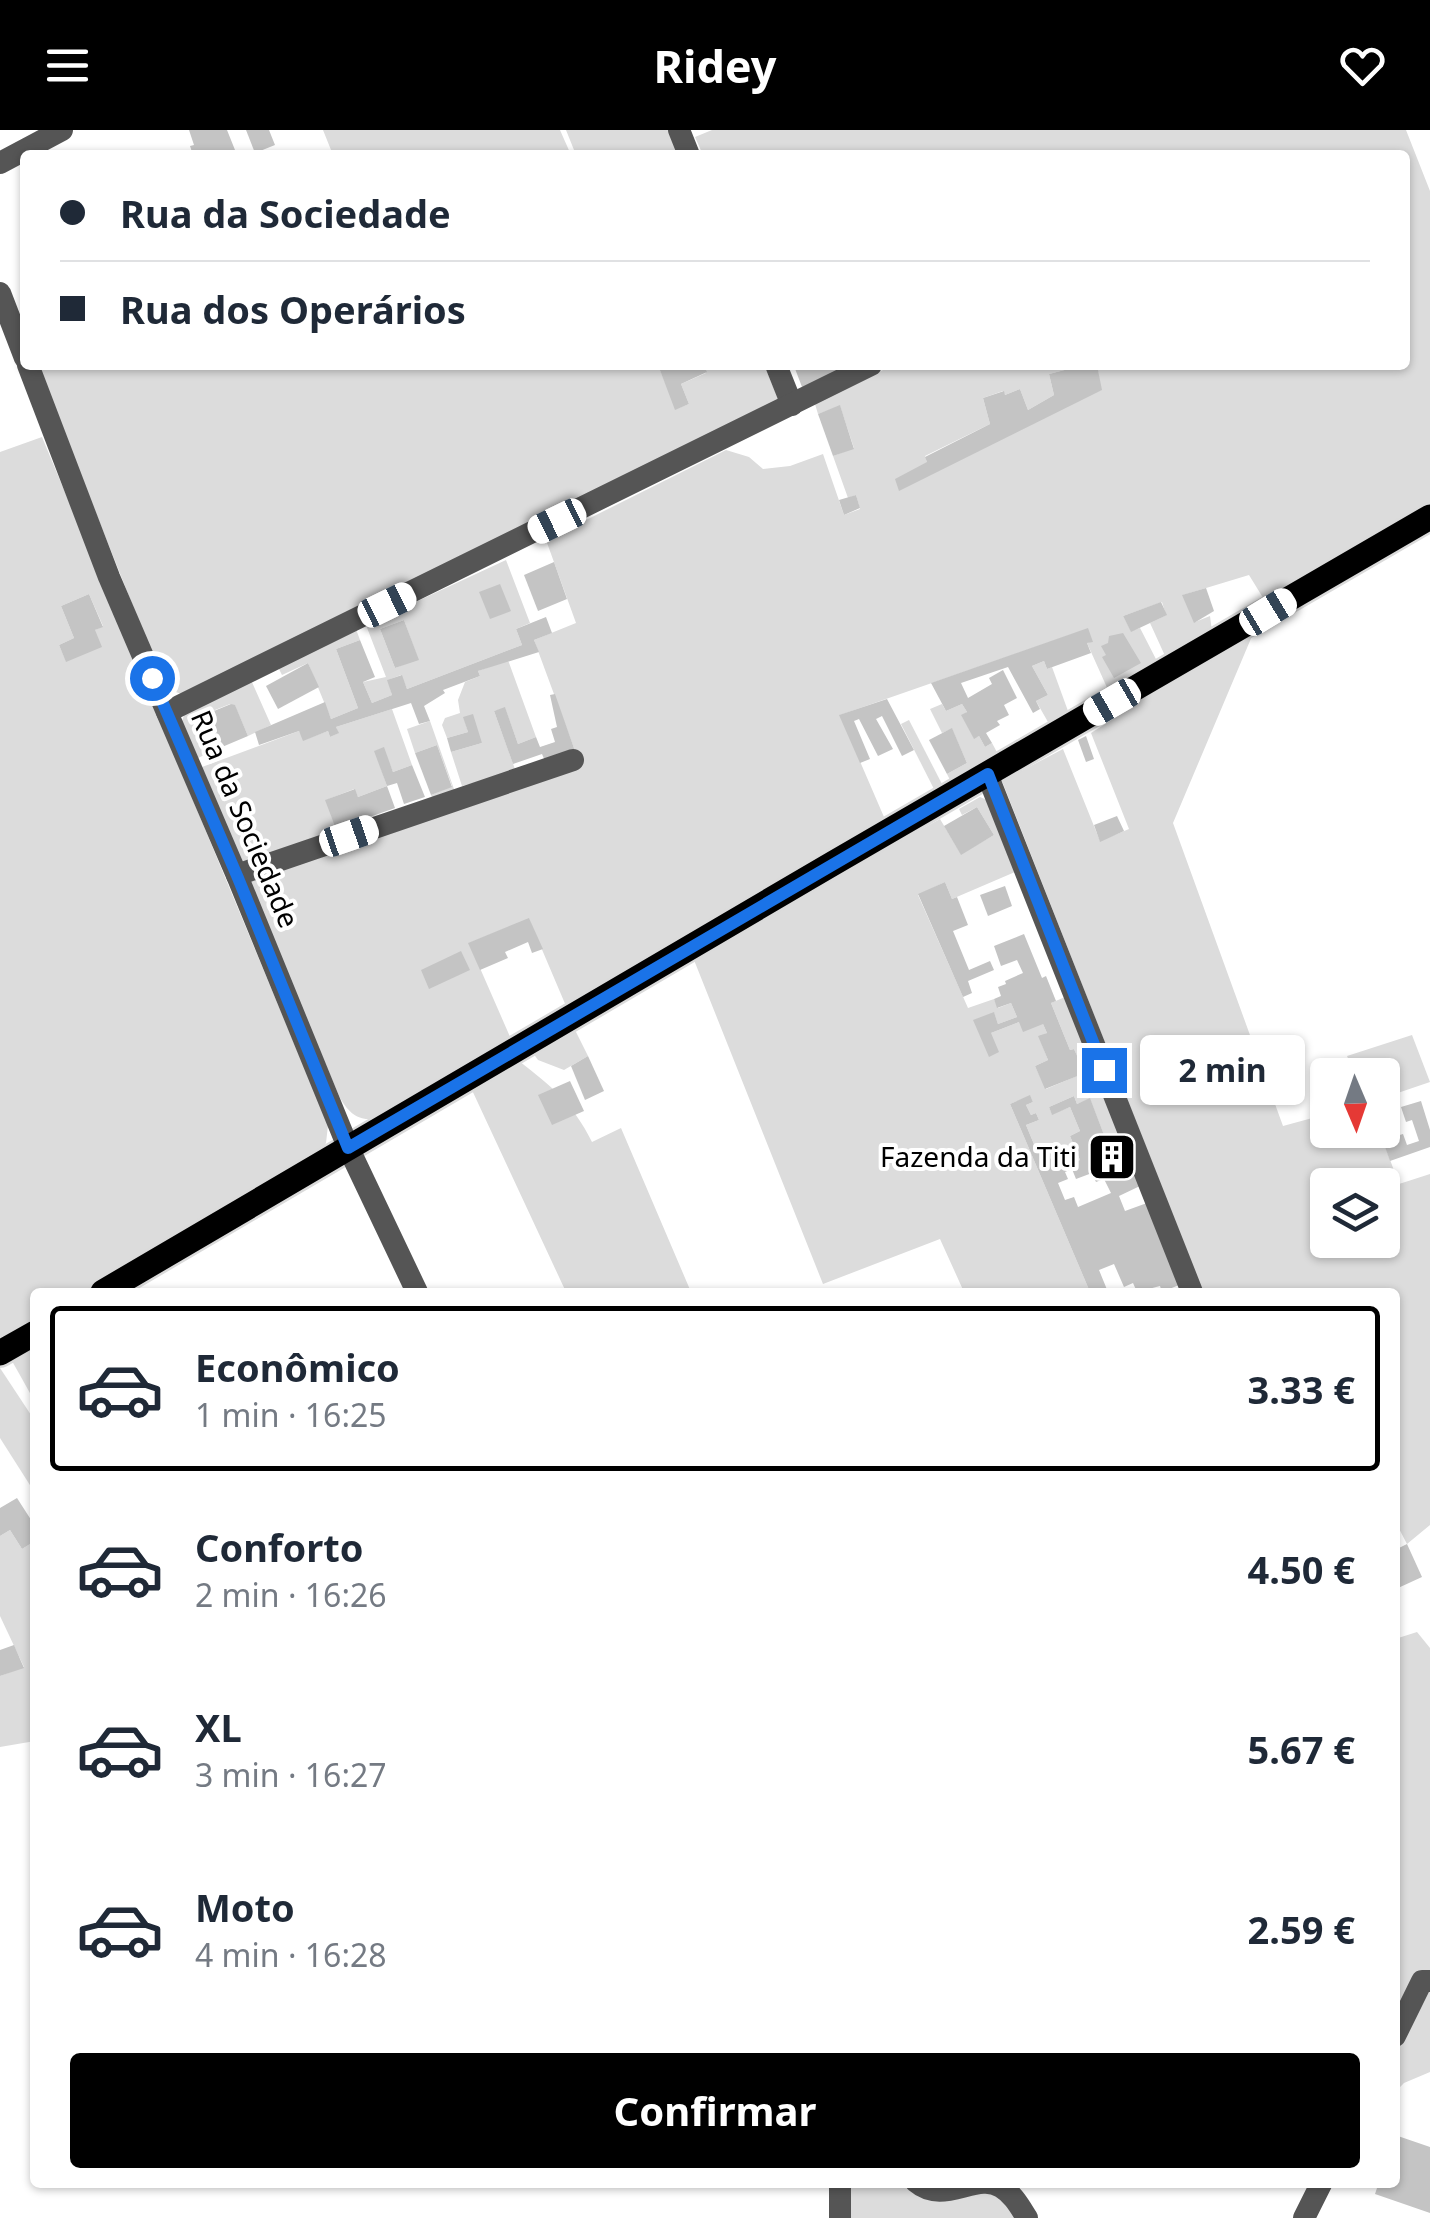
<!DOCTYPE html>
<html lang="pt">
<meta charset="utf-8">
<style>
:root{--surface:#fff;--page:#f6f6f7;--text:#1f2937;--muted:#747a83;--line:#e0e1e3;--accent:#000}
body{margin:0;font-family:"Noto Sans",sans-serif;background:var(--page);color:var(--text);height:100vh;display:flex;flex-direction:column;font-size:38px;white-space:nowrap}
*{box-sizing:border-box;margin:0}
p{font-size:32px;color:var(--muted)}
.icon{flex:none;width:55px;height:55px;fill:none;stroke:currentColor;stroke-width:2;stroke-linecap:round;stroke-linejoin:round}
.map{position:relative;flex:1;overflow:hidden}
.drawer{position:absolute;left:30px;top:1158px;width:1370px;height:900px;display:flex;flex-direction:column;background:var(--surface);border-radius:10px;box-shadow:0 2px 8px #0004}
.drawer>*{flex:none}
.guide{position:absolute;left:20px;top:20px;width:1390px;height:220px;border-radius:10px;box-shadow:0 2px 8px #0004;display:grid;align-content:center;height:220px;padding:0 40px;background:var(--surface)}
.needle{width:65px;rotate:178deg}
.controls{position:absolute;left:1310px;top:928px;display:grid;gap:20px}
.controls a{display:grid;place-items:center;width:90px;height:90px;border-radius:10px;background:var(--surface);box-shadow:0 2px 8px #0004;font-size:50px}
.end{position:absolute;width:45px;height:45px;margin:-22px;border:12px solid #1a73e8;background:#fff;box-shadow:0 0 0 5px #fff}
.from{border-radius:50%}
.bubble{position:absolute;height:70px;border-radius:10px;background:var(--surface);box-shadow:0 2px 8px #0004;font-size:32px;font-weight:700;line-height:70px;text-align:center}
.car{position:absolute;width:30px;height:60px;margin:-30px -15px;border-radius:12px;box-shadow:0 0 8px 2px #0007;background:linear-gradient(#fff 24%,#345 0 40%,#fff 0 76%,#345 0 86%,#fff 0)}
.guide b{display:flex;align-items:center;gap:35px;height:95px;font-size:38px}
.guide b+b{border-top:2px solid var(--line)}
.guide i{width:25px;height:25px;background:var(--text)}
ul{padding:18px 0 0;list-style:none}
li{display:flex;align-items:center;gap:30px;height:165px;margin:0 20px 15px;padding:0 20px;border:5px solid transparent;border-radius:10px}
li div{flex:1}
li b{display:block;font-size:38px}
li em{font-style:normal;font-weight:700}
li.active{border-color:var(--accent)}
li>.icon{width:90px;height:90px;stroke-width:1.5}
.primary-button{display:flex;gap:20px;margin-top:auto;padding:20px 40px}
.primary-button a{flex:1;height:115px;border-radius:10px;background:var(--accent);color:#fff;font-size:40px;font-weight:700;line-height:115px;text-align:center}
header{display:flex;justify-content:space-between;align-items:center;height:130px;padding:0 40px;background:var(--accent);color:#fff;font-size:45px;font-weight:700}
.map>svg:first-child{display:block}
.green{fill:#dcdcdc;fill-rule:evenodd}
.building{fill:#c4c4c4;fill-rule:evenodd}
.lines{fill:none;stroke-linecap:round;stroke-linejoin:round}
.major-casing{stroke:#dbdbdb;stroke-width:30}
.minor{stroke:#555;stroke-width:22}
.major{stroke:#000;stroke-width:25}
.route{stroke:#1a73e8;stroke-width:12}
.labels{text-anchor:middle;stroke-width:8;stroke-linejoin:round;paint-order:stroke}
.street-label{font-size:28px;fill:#000;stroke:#fff}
.poi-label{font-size:28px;fill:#000;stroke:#fff;text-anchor:end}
</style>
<header><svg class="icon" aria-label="menu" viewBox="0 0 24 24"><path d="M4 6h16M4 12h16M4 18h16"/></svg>Ridey<svg class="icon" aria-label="heart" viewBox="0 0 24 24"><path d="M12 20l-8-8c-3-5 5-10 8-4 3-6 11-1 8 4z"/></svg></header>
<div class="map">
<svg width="1430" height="2088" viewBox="0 0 1430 2088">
<rect width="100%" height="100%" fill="#fff"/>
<g class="green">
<polygon points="323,0 560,0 571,25 333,25"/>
<polygon points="566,0 668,0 678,25 576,25"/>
<path d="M712,0H1406L1430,61V375L1265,471L1249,445L1183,465L1195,492L1210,486L1212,501L1166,528L1150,493L1166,485L1162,472L1123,486L1131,501L1140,498L1158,533L1109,562L1087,513L1092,511L1087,499L840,585L887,694L566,876L529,789L469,813L511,909L381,989C359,991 351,986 340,968L249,754L250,745L575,621L534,510L576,493L546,410L726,320L749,327L763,339L790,336L823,324L844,385L860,379L856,365L848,368L833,326L854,318L840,276L818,284L815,274L893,235H1084L1049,244L1054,265L1028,280L1020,259L1005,265L1003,261L983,268L990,294L925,326L927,332L1101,260L1097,235H1405V25H703L695,7Z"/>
<polygon points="37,235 658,235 676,279 689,274 681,254 706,243 703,235 764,235 780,273 182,564 166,559"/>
<path d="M42,307L328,995L326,1013L316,1029L84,1162H35V1191L0,1211V322ZM89,464L103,496L95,500L66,531L59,515L74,508L61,476Z"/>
<path d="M506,430L530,493L516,499L522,515L407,559L401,545L388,550L392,565L372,573L363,552L386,547L366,495ZM404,490L418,529L395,538L380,499Z"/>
<polygon points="356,499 360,510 336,519 358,578 331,589 308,533 282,545 278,537"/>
<path d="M1255,499L1173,693L1283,996L1327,984L1328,1000H1379L1399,1054L1430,1044V1395L1407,1414L1395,1391V1162H1203L1002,651L1063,619L1100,711L1129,699L1091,603ZM1328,1055H1382V1110H1328Z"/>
<polygon points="508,530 536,607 518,614 505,578 494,581 516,642 462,656 451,622 482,613 464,588 468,602 447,608 442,595 445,588 460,583 458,570 465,552 480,546 478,541"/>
<polygon points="1044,531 1047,539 1052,537 1068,581 1048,592 1036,571 1048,565 1032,536"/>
<polygon points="251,550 271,595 248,606 235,576 230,574 215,580 204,596 215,620 198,628 182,591 185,582"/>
<polygon points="942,574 946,581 962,574 967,582 962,586 974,608 979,606 985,617 992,613 999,626 951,652 947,644 967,633 952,599 942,603 930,579"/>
<polygon points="392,579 412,635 393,642 383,618 375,621 387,656 358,667 354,659 326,670 339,706 251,734 241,731 202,637 299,601 304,610 328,601 330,607 338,603 336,597"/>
<polygon points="909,590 943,656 935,661 901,594"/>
<polygon points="430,591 455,662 433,670 431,665 452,656 437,615 415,623 407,599"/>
<polygon points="980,667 987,670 1015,742 952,769 945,752 918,765 968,878 994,869 998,878 1011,873 1017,887 998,894 994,883 991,903 1019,892 1043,894 1047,903 1039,907 1048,930 1035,936 1046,959 1084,943 1074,919 1070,920 1051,873 1065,867 1123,1013 1109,1018 1090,969 1077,974 1074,966 1049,977 1052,984 1070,977 1080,1001 1070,1006 1080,1030 1055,1039 1045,1015 1036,1019 1026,995 1039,990 1036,983 1031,985 1026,975 1033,972 1030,966 1010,974 1090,1162 964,1162 940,1109 823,1154 692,825 940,689 961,724 994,705 977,677 962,685 959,679"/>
<polygon points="574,898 588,926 564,940 538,930 533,923"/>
<polygon points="1412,905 1430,952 1383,968 1382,945 1355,945 1347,926"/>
<path d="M519,931C552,957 572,972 592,1012L621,998L691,1162H566L471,958Z"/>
<polygon points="35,1213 35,1272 12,1231"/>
<polygon points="0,1238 35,1291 35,1363 0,1308"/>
<polygon points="10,1400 22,1419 35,1411 35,1611 0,1617 0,1546 24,1537 0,1486 0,1406"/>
<polygon points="1417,1502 1430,1518 1430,1841 1395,1896 1395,1509"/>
<polygon points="1430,1859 1430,1942 1404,1953 1395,1962 1395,1918 1423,1864"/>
<polygon points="851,2053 905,2053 993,2062 1022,2088 851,2088"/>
</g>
<g class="building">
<polygon points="189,0 227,0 237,25 193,25 190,16 194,15"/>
<polygon points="246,0 269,0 275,15 255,23"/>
<polygon points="658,235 703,235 707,242 681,254 689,274 675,280"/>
<polygon points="797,235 825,235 826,238 833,235 856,235 802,257 794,236"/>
<polygon points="1084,235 1097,235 1102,260 899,361 895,349 927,332 925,327 990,294 983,268 1004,261 1005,265 1020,259 1028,280 1054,265 1049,244"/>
<polygon points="840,275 854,319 833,326 818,284"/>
<polygon points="856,365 860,378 844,385 839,370"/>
<polygon points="554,432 567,469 538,481 524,445"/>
<polygon points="500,454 511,481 490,489 479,462"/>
<polygon points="1206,458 1214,481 1194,493 1182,465"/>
<polygon points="89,464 103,497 95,500 102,517 66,532 59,515 74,508 61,476"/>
<polygon points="1161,472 1167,485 1131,502 1123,486"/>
<polygon points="546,487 552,503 534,510 539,522 478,541 480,546 443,560 445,563 424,576 430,591 419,594 411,573 336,597 339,603 330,607 328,601 303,611 299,601 259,615 255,602 325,572 331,589 358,578 336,519 360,510 375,547 363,552 372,573 392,565 387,550 402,545 407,559 522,515 516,499"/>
<polygon points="404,490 419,530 395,538 380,499"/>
<polygon points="1088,498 1093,512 1087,513 1091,523 1047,539 1044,531 1032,536 1048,565 1036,571 1040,579 1033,583 1008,537 961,553 968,568 992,554 989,548 1003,540 1017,568 1004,575 1009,585 997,591 1000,595 986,603 992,613 985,617 979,606 974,609 961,585 967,582 962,574 946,581 931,553"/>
<polygon points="1123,503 1141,533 1114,548 1102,527 1106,525 1101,516 1108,513 1109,506"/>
<polygon points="308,533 319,557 278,579 266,556"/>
<polygon points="555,564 575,621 545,631 542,624 513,634 494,581 505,577 518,614 536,607 540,617 555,612 551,599 557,597 550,565"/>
<polygon points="887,569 914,620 902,626 882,586 876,589 893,619 878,626 859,589 854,591 870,629 860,633 839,585"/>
<polygon points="231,574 235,575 248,606 215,620 204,596 207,587 215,584 214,581"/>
<polygon points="473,584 482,613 451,622 447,608 468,602 463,587"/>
<polygon points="952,598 967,633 947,644 929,610"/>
<polygon points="1086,606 1094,629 1086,632 1078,610"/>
<polygon points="437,615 452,657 431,665 415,623"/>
<polygon points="384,617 393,642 412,635 425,667 404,674 397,653 387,656 374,621"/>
<polygon points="387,656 395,678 336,699 325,670 355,659 358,667"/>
<polygon points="977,677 994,705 961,725 944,696"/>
<polygon points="1117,686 1124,701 1100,712 1094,695"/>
<polygon points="945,752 952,769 957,767 968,795 953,801 969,840 990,831 994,840 968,851 972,863 963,867 918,764"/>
<polygon points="1005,756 1012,776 988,786 980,765"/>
<polygon points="529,788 543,819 532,823 528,812 505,822 508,828 480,840 468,813"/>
<polygon points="1024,804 1042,848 1046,846 1056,871 1051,873 1070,920 1074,919 1085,943 1045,959 1035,936 1048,930 1038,906 1047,903 1043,894 1023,902 1019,892 991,903 999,922 989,927 973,890 994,882 998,894 1017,887 1011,873 997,878 994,869 1001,866 998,857 1006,854 1005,851 1023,843 1017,830 1001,836 994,816"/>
<polygon points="461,821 470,840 429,859 421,840"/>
<polygon points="588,926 604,961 585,970 571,936"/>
<polygon points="570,951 584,981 552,995 538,965"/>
<path d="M1030,965L1033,972L1026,975L1031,985L1036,983L1039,990L1026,995L1036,1019L1045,1015L1055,1039L1080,1030L1070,1006L1080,1001L1070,977L1052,985L1049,977L1074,966L1077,974L1090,968L1109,1018L1123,1013L1140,1056L1119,1066L1125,1081L1147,1073L1179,1155L1162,1162L1160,1156L1137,1162L1133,1153L1124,1157L1114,1134L1099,1140L1108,1162H1090L1010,974ZM1072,1039L1076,1049L1092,1043L1096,1052L1104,1049L1111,1063L1078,1077L1074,1067L1065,1070L1058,1053L1068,1049L1065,1042Z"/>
<polygon points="1421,971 1430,1000 1430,1017 1390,1031 1379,1000 1382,1000 1382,984 1389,981 1393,1007 1403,1004 1407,1015 1419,1011 1412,990 1406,992 1401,977"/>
<polygon points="17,1368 35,1396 35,1411 22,1419 10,1400 0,1406 0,1378"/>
<polygon points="1407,1414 1422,1447 1398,1458 1395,1452 1395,1420"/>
<polygon points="14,1515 24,1538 0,1546 0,1520"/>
<polygon points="1395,2005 1430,2017 1430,2083 1375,2064 1379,2052 1395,2052"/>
</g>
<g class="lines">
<g class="major-casing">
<g id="major">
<polyline points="103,1162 832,734 1430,387"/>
<polyline points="0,1223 35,1203"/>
</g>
</g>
<g class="minor">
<polyline points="679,0 689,25"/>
<polyline points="0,33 62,0"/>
<polyline points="0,163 25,228"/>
<polyline points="28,235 109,447 238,748 348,1017 417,1162"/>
<polyline points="776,235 792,275"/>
<polyline points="167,582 871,235"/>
<polyline points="987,644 1192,1162"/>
<polyline points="237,745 573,630"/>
<polyline points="1395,1906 1422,1851 1430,1851"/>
<polyline points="840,2052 840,2088"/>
<path d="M916,2052C944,2076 977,2041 1001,2057C1013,2064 1020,2077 1027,2088"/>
<polyline points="1304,2088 1322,2052"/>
</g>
<use href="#major" class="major"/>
</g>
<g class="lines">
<polyline class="route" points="152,548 238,748 348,1018 988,644 1104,940"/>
</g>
<defs>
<g id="building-square" transform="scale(2.5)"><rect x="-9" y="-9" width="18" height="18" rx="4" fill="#000" stroke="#fff"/><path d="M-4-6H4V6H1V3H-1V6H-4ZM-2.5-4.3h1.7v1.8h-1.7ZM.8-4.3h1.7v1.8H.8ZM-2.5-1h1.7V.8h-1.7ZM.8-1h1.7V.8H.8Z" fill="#fff"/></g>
</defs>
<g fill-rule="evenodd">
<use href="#building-square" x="1112" y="1027"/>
</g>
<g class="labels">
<g class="street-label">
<text transform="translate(245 689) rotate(67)" y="10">Rua da Sociedade</text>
</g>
<g class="poi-label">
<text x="1077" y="1037">Fazenda da Titi</text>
</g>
</g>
</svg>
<div class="controls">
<a><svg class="needle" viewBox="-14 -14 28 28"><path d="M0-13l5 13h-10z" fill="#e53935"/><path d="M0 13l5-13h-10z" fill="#747a83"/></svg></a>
<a><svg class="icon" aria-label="layers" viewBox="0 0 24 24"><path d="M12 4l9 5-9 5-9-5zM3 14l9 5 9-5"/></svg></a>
</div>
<i class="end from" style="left:152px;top:548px"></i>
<i class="end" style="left:1104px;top:940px"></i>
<div class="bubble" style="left:1140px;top:905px;width:165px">2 min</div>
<i class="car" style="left:557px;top:391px;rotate:244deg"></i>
<i class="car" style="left:387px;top:475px;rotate:64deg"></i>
<i class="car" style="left:1268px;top:482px;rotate:59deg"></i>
<i class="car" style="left:1112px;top:572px;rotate:240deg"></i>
<i class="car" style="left:349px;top:706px;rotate:71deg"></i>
<div class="guide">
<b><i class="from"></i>Rua da Sociedade</b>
<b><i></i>Rua dos Operários</b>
</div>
<section class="drawer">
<ul>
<li class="active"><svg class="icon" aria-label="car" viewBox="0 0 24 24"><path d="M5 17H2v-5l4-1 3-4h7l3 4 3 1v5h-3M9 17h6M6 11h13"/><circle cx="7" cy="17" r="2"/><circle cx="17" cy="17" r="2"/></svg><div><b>Econômico</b><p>1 min · 16:25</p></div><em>3.33 €</em></li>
<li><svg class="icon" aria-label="car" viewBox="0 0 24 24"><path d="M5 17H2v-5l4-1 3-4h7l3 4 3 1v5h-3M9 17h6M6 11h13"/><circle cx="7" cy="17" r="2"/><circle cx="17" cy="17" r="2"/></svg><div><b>Conforto</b><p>2 min · 16:26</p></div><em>4.50 €</em></li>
<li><svg class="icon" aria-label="car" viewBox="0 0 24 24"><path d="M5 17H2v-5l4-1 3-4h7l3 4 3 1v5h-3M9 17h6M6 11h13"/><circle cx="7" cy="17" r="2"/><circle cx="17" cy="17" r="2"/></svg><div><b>XL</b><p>3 min · 16:27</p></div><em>5.67 €</em></li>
<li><svg class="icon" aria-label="car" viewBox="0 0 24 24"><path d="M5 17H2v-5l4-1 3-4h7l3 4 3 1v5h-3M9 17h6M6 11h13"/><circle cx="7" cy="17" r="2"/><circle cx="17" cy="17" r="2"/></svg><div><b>Moto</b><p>4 min · 16:28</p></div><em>2.59 €</em></li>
</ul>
<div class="primary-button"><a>Confirmar</a></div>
</section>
</div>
